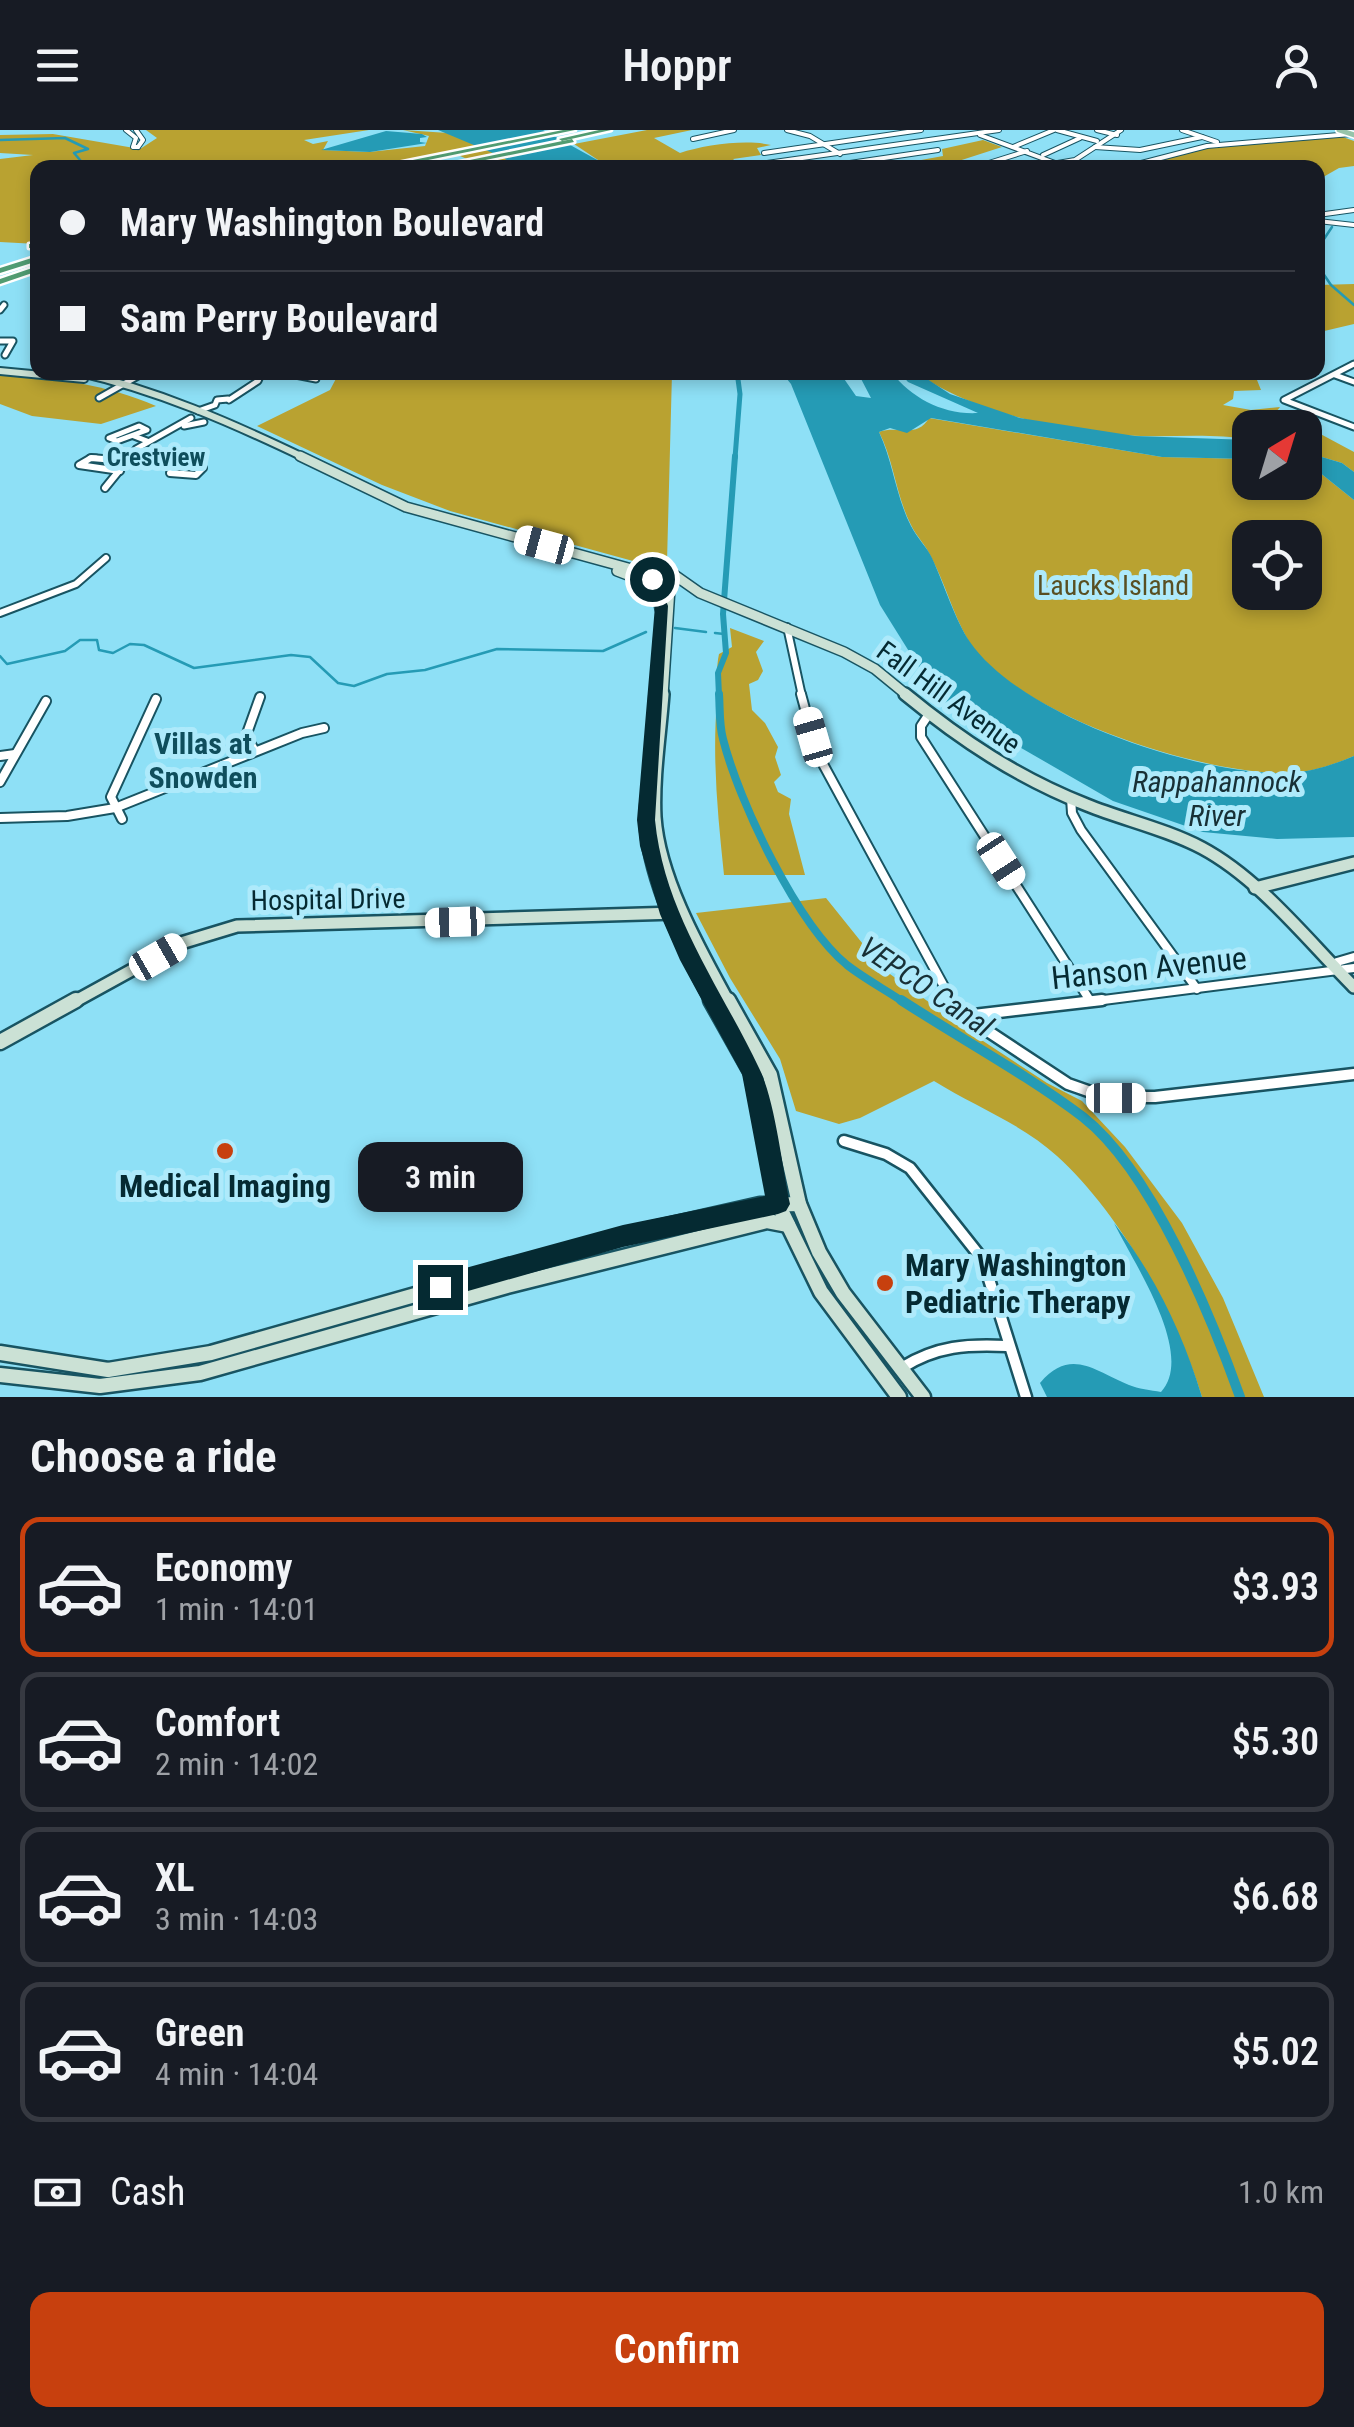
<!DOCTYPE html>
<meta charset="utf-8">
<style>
:root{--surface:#171b24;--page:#20242c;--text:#f1f3f6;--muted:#9ea1a6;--line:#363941;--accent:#c7400e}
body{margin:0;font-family:"Roboto Condensed",sans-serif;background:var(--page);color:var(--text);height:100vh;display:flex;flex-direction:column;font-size:38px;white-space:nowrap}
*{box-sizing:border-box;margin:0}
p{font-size:32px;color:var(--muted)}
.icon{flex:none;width:55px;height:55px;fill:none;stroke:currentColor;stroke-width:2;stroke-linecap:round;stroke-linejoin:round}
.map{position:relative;height:1267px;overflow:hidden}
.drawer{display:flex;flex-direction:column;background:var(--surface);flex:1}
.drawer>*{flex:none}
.hud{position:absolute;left:30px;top:30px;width:1295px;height:220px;border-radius:20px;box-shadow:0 5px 15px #0003;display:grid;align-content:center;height:220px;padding:0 30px;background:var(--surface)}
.needle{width:65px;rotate:38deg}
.tools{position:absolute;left:1232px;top:280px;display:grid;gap:20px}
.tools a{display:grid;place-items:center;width:90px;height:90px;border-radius:20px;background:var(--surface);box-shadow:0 5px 15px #0003;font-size:50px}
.end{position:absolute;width:45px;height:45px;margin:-22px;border:12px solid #052a32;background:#fff;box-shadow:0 0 0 5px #fff}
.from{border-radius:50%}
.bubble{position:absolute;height:70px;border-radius:20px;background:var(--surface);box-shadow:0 5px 15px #0003;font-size:32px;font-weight:600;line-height:70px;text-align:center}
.car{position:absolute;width:30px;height:60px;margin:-30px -15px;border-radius:12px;box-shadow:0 0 8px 2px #0007;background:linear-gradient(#fff 24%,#345 0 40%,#fff 0 76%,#345 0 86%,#fff 0)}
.hud b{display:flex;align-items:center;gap:35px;height:95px;font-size:38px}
.hud b+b{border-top:2px solid var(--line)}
.hud i{width:25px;height:25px;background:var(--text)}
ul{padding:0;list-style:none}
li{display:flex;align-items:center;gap:30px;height:140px;margin:0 20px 15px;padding:0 10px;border:5px solid var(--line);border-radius:20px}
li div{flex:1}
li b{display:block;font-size:38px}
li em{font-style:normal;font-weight:600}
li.selected{border-color:var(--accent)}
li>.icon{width:90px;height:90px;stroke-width:1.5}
h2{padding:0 30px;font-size:45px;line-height:120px}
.pay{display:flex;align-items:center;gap:25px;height:110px;padding:0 30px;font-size:38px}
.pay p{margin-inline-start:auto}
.action{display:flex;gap:20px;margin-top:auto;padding:20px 30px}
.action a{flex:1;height:115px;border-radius:20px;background:var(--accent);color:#fff;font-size:40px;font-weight:600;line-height:115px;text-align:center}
header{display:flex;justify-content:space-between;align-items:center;height:130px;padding:0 30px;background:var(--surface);font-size:45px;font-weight:600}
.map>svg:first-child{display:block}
.green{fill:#b9a231;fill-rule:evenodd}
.water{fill:#259bb5}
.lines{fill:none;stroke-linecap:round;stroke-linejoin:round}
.stream{stroke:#259bb5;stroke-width:2.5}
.canal-far3{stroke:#259bb5;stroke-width:5}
.canal-far2{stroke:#259bb5;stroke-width:6}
.canal-far1{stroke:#259bb5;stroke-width:8}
.canal{stroke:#259bb5;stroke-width:10}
.river{fill:#259bb5;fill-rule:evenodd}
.street-far4-casing{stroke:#185462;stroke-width:6}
.street-far3-casing{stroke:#185462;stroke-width:9}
.street-far2-casing{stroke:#185462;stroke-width:10}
.street-far1-casing{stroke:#185462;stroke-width:12}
.street-casing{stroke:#185462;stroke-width:15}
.secondary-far3-casing{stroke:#185462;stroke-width:10}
.secondary-far2-casing{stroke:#185462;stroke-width:12}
.secondary-far1-casing{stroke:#185462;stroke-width:16}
.secondary-casing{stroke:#185462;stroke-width:19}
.primary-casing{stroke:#fff;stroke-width:8}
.highway-casing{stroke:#fff;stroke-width:5}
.street-far4{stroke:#fff;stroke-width:4}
.street-far3{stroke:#fff;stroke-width:5}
.street-far2{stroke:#fff;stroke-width:6}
.street-far1{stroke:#fff;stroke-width:8}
.street{stroke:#fff;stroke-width:10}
.secondary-far3{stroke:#cbe1d5;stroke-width:6}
.secondary-far2{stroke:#cbe1d5;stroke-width:9}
.secondary-far1{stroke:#cbe1d5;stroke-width:11}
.secondary{stroke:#cbe1d5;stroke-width:14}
.primary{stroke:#97c4aa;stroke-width:5}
.highway{fill:#519c72;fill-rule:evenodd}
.route{fill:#052a32}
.poi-dot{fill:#c7400e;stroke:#aeeafb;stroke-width:4}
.labels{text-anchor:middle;stroke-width:10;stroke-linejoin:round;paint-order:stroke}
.far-neighbourhood-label{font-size:25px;font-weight:bold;fill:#0f4e5c;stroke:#aeeafb}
.park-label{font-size:28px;fill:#594f22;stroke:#aeeafb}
.street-label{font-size:28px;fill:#052a32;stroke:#aeeafb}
.neighbourhood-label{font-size:30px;font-weight:bold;fill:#0f4e5c;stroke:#aeeafb}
.water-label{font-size:30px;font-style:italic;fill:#183036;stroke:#aeeafb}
.near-street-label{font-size:32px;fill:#052a32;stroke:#aeeafb}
.near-poi-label{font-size:32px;font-weight:bold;fill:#052a32;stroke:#aeeafb}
</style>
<header><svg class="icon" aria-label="menu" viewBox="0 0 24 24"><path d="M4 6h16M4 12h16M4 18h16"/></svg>Hoppr<svg class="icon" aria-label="person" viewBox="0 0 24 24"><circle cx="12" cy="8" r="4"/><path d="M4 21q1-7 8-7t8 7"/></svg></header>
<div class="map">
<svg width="1354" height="1267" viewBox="0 0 1354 1267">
<rect width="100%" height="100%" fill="#8ee0f6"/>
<g class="green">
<polygon points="146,0 369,0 304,10 313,14 328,11 323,20 369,22 425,16 429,6 403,0 448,3 526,37 451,37 476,33 451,22 362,38 38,38 37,114 0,112 0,29 33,25 0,23 0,5 53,4 140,19 157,8"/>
<path d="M647,0H692L654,8L680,23C704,15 746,9 771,15L757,18L761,25L733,29L739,34L730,37L610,38L574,14Z"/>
<path d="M1340,6L1354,11V36L1339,38L1318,50V38H1128C1197,14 1268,8 1340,6Z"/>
<polygon points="983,10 1002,17 940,37 883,37 943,26 942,19"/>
<polygon points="1354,154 1354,194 1320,202 1318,207 1318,155"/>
<polygon points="339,243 672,243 667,432 657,437 633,431 450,381 382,355 257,296 330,260"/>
<path d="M918,243H1293L1257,250L1261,260L1234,261L1233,269L1223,275L1251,280L1280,277L1269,291L1282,297L1250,298V310C1215,303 1177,307 1141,306C1074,304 970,283 918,243Z"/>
<path d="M0,244C55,248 105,254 156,276L101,294L32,286L0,274Z"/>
<path d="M929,288L1162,327L1250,329V352H1305V338L1319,342L1354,370V626C1331,636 1306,644 1281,643C1199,643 1011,583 968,510C953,484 945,453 931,427C926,415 916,406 911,395C896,366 894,331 879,302C898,295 917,309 929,288ZM1250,408H1305V462H1250Z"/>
<polygon points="1313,300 1354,322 1354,342 1342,333 1305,322 1305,304"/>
<path d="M730,498L764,511L756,522L763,541L758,550L749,554L752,580L765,593L778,617L775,627L781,645L774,652L778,662L791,669L789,684L805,745H724C718,687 712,629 717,571C719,555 715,543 719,524L732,517Z"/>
<path d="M826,768L883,839L980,909L1047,953L1082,971L1125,1017L1182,1093L1223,1168L1264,1267H1202C1177,1186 1121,1084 1057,1026C1022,994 974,976 934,951L860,988L839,994L796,981L780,929L730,848L696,783Z"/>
</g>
<g class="water">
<polygon points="438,0 543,0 610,37 526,37"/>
<polygon points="386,1 422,4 427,7 420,8 420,12 427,13 370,22 321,20"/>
<path d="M782,243H840L856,266L871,268L858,243H892C912,268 943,285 978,283L908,252L900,243H918L950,264L1020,288L1135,306L1250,310V329L1162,327L931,288L907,303L890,298L879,302C893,332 896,367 911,396C917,408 927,417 932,428C944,454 955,490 970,512C1021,586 1193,643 1280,643C1305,644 1330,636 1354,626V707L1277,709L1203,702L1113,671L940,571L880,475L791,254Z"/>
<polygon points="1305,322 1342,333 1354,342 1354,370 1319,342 1305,338"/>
<path d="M1114,1093C1155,1145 1183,1204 1202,1267H1047L1040,1253C1071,1217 1094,1241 1129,1255C1138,1259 1151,1260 1161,1262C1196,1224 1133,1132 1114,1093Z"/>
</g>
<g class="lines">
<g class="stream">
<polyline points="0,10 65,8 88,19 74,23 87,38"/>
<polyline points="1160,35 1172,38"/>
<polyline points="1318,118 1332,97"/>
<polyline points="1318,136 1331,155 1354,175"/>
<polyline points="675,498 706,502"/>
<polyline points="715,503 724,504"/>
<polyline points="0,526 7,534 65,521 80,510 97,510 99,520 113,523 130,514 144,515 194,538 291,525 310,527 338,553 354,556 387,544 425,540 497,519 603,521 646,502"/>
</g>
<polyline class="canal-far3" points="735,328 740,264 737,242"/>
<polyline class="canal-far2" points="719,566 718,543 726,523 723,484 735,326"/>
<path class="canal-far1" d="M719,564C720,578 719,595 723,609C739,672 797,794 847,835C865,849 886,860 905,873"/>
<path class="canal" d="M901,870C961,909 1026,944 1083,987C1152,1041 1211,1186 1240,1267"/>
<polygon class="river" points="505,27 509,27 529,38 521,38 505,29"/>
<g class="street-far4-casing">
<g id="street-far4">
<polyline points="126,0 136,8 133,17 138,17"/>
<polyline points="136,0 143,10 138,17"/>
<polyline points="787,0 810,6 840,24"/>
<polyline points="1057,0 1097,11"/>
<polyline points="1097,0 1117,5"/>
<polyline points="1182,0 1217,12"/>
<polyline points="980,5 1055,33"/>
<polyline points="693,9 734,0"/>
<polyline points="1013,17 1054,0"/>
<polyline points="1095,17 1140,20 1202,7"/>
<polyline points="764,23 921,0"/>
<polyline points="1043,25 1080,8"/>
<polyline points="756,38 767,33 999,0"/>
<polyline points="816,38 938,20"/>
<polyline points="973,38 1027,21"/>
<polyline points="1029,38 1075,30 1121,0"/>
<polyline points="1122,38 1207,16 1351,4"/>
<polyline points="1318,85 1354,80"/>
<polyline points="1318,91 1354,95"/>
</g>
</g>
<g class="street-far3-casing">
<g id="street-far3">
<polyline points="0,180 4,175"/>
<polyline points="0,211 13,211 5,225"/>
<polyline points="1354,234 1284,270 1354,297"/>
<polyline points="162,242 180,242"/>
<polyline points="262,244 285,243 316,249"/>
<polyline points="1335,245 1354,252"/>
<polyline points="99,268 145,242"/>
<polyline points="229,270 258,251 262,242"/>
<polyline points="198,281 215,275 217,270 228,269"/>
<polygon points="139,296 147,300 117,311 109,308"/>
<polyline points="184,296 204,292"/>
<polyline points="134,306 147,311"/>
<polyline points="90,328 96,328"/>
<polyline points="129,328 136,319 191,288"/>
</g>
</g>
<g class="street-far2-casing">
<g id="street-far2">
<polygon points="174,335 203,338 196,345 170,343"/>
<polyline points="120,341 79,335 91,328 174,335"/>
<polyline points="105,358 131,326"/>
<polyline points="0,483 76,454 106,428"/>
<polyline points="787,497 802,566"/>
</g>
</g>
<g class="street-far1-casing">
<g id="street-far1">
<polyline points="801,564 817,623 953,873"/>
<polyline points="929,584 921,596 921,607 1089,869"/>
<polyline points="255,621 246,606 260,567"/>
<polyline points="0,626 15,624"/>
<polyline points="0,652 46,571"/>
<polyline points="1071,668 1072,683 1081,700 1197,859"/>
<polyline points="0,688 67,686 115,678 302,603 324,598"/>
<polyline points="122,689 111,667 156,569"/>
<polyline points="1337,840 1337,832 1354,827"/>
<polyline points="1080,873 1354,838"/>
</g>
</g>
<g class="street-casing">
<g id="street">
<polyline points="951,870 965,886 1068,954 1105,967 1155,967 1354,944"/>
<polyline points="965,886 1102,870"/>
<polyline points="844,1011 886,1024 910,1038 983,1130 1026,1267"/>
<path d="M903,1237C937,1216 967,1214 1007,1216"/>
</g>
</g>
<g class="secondary-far3-casing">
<g id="secondary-far3">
<polyline points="0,241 84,249"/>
<path d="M77,242C157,260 232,293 305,328"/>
</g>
</g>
<g class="secondary-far2-casing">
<g id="secondary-far2">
<polyline points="300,326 406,377 639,441 673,444 700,463 844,522 875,539 908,566"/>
<polyline points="617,441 638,449 655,467"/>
<polyline points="656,457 660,479"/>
<polyline points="656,566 659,506"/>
<polyline points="663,566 670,458"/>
</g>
</g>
<g class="secondary-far1-casing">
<g id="secondary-far1">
<path d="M663,564C660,604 653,647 655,687C659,748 700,820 729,873"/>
<path d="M905,564C961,610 1018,648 1087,675C1124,690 1166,699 1202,718C1260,749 1308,811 1354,857"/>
<polyline points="654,609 656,564"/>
<path d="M653,631C651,651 645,673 646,692C649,750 685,823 713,873"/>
<polyline points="1255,758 1354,733"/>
<polyline points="72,873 181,813 237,796 676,783"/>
</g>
</g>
<g class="secondary-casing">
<g id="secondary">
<polyline points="711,870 752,943 778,1074 821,1162 899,1267"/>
<polyline points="728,870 770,945 799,1074 819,1122 843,1163 923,1267"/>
<polyline points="0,912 76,870"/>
<polyline points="0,1223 108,1240 211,1223 623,1106 760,1075 799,1074"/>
<polyline points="0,1245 100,1256 200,1243 507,1156 767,1091 788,1095"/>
</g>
</g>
<g class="primary-casing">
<polyline id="primary" points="1339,0 1354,5"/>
</g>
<g class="highway-casing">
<g id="highway">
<polygon points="563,0 575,0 389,38 373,38"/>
<polygon points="599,0 611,0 562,11 559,9"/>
<polygon points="572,9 574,12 446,38 431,38"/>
<rect x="29" y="114" width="9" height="4"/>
<polygon points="38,126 38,131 0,143 0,138"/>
<polygon points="38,136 38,141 0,154 0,149"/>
</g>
</g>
<use href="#street-far4" class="street-far4"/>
<use href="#street-far3" class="street-far3"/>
<use href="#street-far2" class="street-far2"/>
<use href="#street-far1" class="street-far1"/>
<use href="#street" class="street"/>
<use href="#secondary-far3" class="secondary-far3"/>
<use href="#secondary-far2" class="secondary-far2"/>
<use href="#secondary-far1" class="secondary-far1"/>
<use href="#secondary" class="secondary"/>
<use href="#primary" class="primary"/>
<use href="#highway" class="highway"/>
</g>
<path class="route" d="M652,445L658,449L668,476L655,690C664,783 720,856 759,938C775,970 782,1036 790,1074L786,1081L778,1084L623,1117L440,1169L432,1165L428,1157L432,1148L440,1145L623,1095L765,1066L742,944L680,830L660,784L640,716L637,690L655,476L645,449Z"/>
<g class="poi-dot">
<circle cx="225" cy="1021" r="10"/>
<circle cx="885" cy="1153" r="10"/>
</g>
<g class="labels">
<g class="far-neighbourhood-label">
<text x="156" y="336">Crestview</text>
</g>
<g class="park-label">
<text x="1113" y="465">Laucks Island</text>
</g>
<g class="street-label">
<text transform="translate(949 567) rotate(36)" y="10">Fall Hill Avenue</text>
<text transform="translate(328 769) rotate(-1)" y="10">Hospital Drive</text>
</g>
<g class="neighbourhood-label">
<text x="203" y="624">Villas at<tspan x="203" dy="34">Snowden</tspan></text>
</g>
<g class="water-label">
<text x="1217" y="662">Rappahannock<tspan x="1217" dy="34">River</tspan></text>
<text transform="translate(926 857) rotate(34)" y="10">VEPCO Canal</text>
</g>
<g class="near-street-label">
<text transform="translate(1149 838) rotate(-6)" y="11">Hanson Avenue</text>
</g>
<g class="near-poi-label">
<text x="225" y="1067">Medical Imaging</text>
<text x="905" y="1146" text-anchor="start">Mary Washington<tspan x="905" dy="37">Pediatric Therapy</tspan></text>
</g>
</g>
</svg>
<div class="tools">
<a><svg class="needle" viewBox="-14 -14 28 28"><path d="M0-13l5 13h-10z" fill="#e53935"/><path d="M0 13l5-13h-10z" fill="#9ea1a6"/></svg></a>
<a><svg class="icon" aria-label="locate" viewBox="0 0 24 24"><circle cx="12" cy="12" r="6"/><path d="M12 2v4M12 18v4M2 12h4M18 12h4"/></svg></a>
</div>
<i class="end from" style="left:652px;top:449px"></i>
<i class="end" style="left:440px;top:1157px"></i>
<div class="bubble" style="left:358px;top:1012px;width:165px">3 min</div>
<i class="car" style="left:544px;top:415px;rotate:285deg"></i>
<i class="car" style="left:813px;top:607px;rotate:344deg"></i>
<i class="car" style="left:1001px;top:731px;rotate:147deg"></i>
<i class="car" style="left:455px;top:792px;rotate:268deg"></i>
<i class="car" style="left:158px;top:827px;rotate:60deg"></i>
<i class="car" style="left:1116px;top:968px;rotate:90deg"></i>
<div class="hud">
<b><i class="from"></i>Mary Washington Boulevard</b>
<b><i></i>Sam Perry Boulevard</b>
</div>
</div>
<section class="drawer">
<h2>Choose a ride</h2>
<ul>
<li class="selected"><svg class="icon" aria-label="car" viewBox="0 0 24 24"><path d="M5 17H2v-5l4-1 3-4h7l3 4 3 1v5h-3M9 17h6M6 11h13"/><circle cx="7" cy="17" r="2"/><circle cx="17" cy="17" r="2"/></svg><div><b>Economy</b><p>1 min · 14:01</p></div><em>$3.93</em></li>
<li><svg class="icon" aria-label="car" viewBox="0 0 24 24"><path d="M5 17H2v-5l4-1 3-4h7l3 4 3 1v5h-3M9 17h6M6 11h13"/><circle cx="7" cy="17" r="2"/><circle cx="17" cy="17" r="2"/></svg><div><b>Comfort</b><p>2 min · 14:02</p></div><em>$5.30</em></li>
<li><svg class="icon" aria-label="car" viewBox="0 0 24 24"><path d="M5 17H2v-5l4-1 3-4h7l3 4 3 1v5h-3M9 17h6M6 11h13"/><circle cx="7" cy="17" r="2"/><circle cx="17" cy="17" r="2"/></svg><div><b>XL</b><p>3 min · 14:03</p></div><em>$6.68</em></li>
<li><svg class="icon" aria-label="car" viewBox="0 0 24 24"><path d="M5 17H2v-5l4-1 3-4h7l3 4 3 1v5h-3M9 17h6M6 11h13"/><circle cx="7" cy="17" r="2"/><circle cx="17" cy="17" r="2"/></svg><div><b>Green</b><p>4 min · 14:04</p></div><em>$5.02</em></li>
</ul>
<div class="pay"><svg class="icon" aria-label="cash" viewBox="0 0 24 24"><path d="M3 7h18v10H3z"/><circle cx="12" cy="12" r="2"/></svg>Cash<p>1.0 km</p></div>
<div class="action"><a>Confirm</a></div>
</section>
